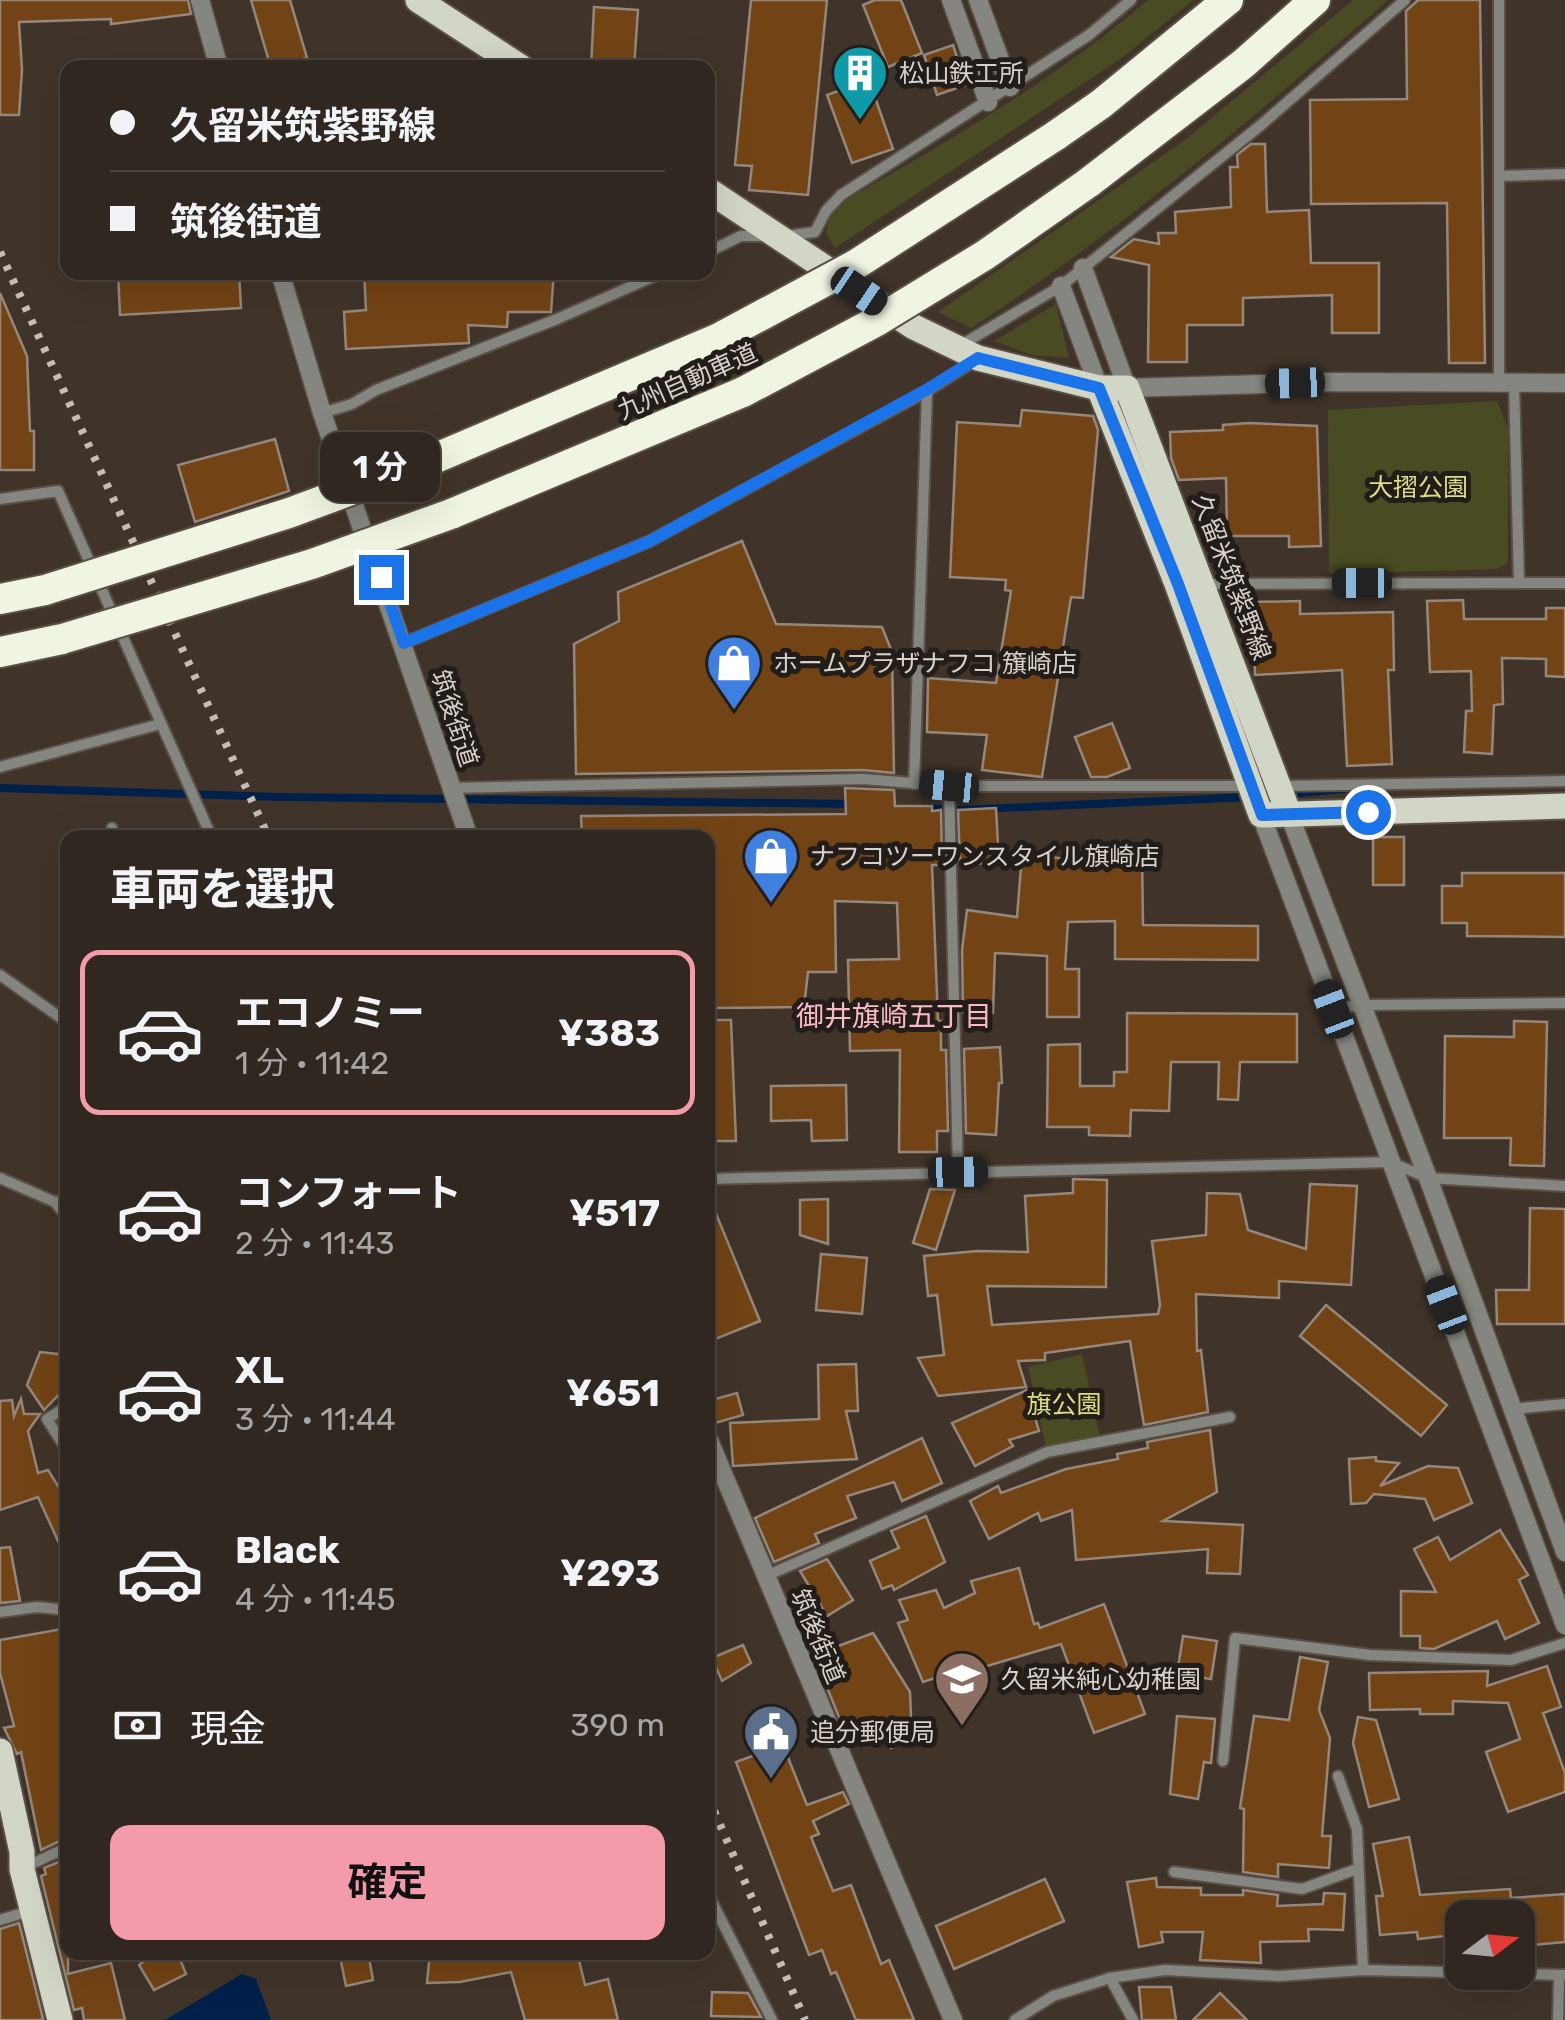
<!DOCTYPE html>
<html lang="ja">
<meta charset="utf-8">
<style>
:root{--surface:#302720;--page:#3c332d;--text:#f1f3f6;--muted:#a8a5a5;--line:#4b443e;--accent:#f39aab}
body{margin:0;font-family:Rubik,"Noto Sans JP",sans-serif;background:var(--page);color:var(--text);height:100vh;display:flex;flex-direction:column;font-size:38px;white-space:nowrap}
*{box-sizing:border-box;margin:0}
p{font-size:32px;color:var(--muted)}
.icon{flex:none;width:55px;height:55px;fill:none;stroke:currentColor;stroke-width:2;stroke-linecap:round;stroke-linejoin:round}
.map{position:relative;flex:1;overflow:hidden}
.details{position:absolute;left:60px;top:830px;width:655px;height:1130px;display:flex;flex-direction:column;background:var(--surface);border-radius:20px;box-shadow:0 10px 40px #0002,0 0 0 2px var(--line)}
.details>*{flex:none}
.guide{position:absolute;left:60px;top:60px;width:655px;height:220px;border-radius:20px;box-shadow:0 10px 40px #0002,0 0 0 2px var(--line);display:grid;align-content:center;height:220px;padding:0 50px;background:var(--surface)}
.needle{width:65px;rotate:74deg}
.controls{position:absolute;left:1445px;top:1900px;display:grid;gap:20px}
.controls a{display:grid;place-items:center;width:90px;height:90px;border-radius:20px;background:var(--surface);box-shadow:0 10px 40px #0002,0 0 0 2px var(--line);font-size:50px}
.end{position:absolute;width:45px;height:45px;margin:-22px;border:12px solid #1a73e8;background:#fff;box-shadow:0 0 0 5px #fff}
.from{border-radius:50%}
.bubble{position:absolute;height:70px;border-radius:20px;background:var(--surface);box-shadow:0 10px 40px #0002,0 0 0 2px var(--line);font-size:32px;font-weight:700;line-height:70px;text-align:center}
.car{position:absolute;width:30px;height:60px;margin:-30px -15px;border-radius:12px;box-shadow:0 0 8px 2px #0007;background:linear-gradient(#222 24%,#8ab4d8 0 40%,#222 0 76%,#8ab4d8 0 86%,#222 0)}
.guide b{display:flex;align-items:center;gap:35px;height:95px;font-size:38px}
.guide b+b{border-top:2px solid var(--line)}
.guide i{width:25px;height:25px;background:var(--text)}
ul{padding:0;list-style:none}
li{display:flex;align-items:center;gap:30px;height:165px;margin:0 20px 15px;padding:0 30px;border:5px solid transparent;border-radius:20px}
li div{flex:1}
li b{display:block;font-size:38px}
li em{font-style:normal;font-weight:700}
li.active{border-color:var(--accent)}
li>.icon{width:90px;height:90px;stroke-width:1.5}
h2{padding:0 50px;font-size:45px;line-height:120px}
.pay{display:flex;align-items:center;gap:25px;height:110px;padding:0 50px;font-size:38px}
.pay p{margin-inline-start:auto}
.primary-button{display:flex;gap:20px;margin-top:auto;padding:20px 50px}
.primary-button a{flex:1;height:115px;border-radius:20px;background:var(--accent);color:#111;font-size:40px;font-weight:700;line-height:115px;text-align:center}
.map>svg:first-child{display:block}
.green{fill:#4a4b22}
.water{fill:#01214b}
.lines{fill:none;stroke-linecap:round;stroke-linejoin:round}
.stream{stroke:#01214b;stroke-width:8}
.building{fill:#724415;stroke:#95877b;stroke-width:2.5}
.minor-casing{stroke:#5b5047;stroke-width:14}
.tertiary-casing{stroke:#5b5047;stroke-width:21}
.primary-casing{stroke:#5b5047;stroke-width:29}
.motorway-casing{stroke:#5b5047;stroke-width:34}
.minor{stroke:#85867f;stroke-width:10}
.tertiary{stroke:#85867f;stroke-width:18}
.primary{stroke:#d2d6c6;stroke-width:25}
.motorway{stroke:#f0f5e3;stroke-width:30}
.rail{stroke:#c6bdb7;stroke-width:8;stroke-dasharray:5 10;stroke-linecap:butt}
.motorway-bridge-casing{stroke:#5b5047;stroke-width:34;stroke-linecap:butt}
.motorway-bridge{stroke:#f0f5e3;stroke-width:30}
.route{stroke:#1a73e8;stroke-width:12}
.labels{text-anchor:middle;stroke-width:10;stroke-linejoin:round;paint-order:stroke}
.poi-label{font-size:25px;fill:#d8d0ca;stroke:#231d19;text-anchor:start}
.street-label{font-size:25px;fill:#d8d0ca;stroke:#231d19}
.park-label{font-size:25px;fill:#dbde81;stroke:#231d19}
.neighbourhood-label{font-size:28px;fill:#fdb9c5;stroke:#231d19}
</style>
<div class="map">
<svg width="1565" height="2020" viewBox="0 0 1565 2020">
<rect width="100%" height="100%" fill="#40342a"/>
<g class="green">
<path d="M1148,0H1193L1123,57L835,248L826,233L832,208C942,145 1051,83 1148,0Z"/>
<path d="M1353,0H1388C1255,117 1120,231 971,328L938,312L1185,140Z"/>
<polygon points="1056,304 1069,358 1032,355 994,341"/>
<polygon points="1497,401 1508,428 1508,562 1498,569 1329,574 1328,410"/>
<polygon points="1082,1354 1101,1442 1047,1452 1028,1367"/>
</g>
<polygon class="water" points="242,1974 256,1979 271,2020 165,2020"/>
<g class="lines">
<g class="stream">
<polyline points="0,788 281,797 855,804"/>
<polyline points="1288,794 1344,789"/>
<polyline points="924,808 957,810 1250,797"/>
</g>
</g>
<g class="building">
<polygon points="0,0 188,0 191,14 111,24 111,19 19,22 22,70 19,115 0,115"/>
<polygon points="251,0 290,0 307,58 271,68"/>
<polygon points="751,0 827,0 808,195 749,190 752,166 735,165"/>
<polygon points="875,0 901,0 922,53 888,67 863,5"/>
<polygon points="1418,0 1480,0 1485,363 1449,363 1447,203 1311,204 1310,100 1407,99 1406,11"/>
<polygon points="594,7 638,10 634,68 591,68"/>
<polygon points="953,45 966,85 937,95 924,55"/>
<polygon points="869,80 893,149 852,163 827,95"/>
<polygon points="1251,144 1265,144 1267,212 1309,210 1311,263 1379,263 1379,333 1332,333 1332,295 1243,298 1243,325 1187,325 1187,362 1148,362 1149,265 1111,257 1134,239 1159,244 1158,233 1176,233 1175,212 1231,207 1230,167 1238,167 1237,155"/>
<polygon points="118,272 239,272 241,308 120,315"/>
<polygon points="364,272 554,272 551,312 508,312 507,327 468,325 469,343 346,349 344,312 366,310"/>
<polygon points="0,293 27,356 30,431 34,431 34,470 0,470"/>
<polygon points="1022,410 1093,416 1098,430 1083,598 1071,597 1042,777 982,770 987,735 927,732 928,678 996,683 1011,591 1005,590 1006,580 950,577 957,422 1020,426"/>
<polygon points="1249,423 1317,426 1321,546 1289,547 1289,536 1227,536 1226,478 1179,480 1171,458 1170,432 1223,430 1223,425"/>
<polygon points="275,439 289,491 195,522 178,465"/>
<polygon points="742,541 776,624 882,627 892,652 894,773 863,770 576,774 574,644 619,621 618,592"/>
<polygon points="1463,600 1464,619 1546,619 1546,608 1565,608 1565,677 1546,676 1546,659 1502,658 1503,704 1494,705 1492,754 1464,752 1466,711 1472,711 1471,671 1430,672 1427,601"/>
<polygon points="1300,601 1300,614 1393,612 1394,670 1388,670 1392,764 1347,766 1342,670 1255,675 1253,602"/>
<polygon points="1112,723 1130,768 1107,777 1091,777 1075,737"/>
<polygon points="845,788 894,790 895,806 932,806 932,811 941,810 942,865 932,865 938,1021 941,1021 941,1050 946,1050 948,1131 937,1131 937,1152 899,1152 900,1050 850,1051 848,960 899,959 897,903 835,901 836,972 808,972 804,1007 715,1008 713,975 708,975 708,838 582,838 581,816 846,814"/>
<polygon points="996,808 999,863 960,864 958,810"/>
<rect x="1373" y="837" width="31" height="48"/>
<polygon points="1142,853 1143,925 1258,926 1258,960 1115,959 1115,921 1068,922 1065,969 1079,969 1079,1017 1047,1017 1047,956 995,953 993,1013 963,1012 962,950 967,910 1017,917 1022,855 1084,860 1084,855"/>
<polygon points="1462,873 1565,873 1565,937 1467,936 1467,923 1442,923 1442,886 1462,886"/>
<polygon points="1127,1013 1297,1014 1297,1062 1240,1062 1238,1100 1218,1099 1219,1062 1171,1062 1169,1111 1131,1110 1130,1136 1089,1135 1089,1127 1047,1127 1048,1045 1080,1044 1080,1086 1114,1086 1114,1072 1127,1072"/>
<polygon points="708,1020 731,1020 736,1141 708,1141"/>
<polygon points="1514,1021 1547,1022 1544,1166 1510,1165 1511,1138 1444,1138 1445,1036 1514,1037"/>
<polygon points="1000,1047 1002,1083 999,1083 996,1135 966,1133 964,1049"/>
<polygon points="846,1085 847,1140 812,1141 811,1120 771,1121 771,1086"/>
<polygon points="1073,1179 1107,1180 1106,1287 987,1286 992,1325 1158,1314 1160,1305 1152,1241 1206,1235 1207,1193 1240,1194 1248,1230 1306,1249 1310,1184 1357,1186 1351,1285 1279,1281 1279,1298 1196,1294 1197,1351 1201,1350 1208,1412 1144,1425 1130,1341 1045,1353 1045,1360 1018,1361 1026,1387 938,1396 918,1358 944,1355 937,1295 928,1296 924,1256 977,1251 1028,1252 1025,1196 1073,1193"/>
<polygon points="930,1189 955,1190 936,1250 913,1243"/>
<polygon points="708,1194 760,1321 708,1342"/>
<polygon points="828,1199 828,1244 800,1235 800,1200"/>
<polygon points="1530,1208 1565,1209 1565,1324 1497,1324 1496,1290 1529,1290"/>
<polygon points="821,1254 867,1258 862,1314 816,1310"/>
<polygon points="1326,1305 1447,1405 1421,1436 1300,1336"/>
<polygon points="40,1352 68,1355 68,1385 44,1410 27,1385"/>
<polygon points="856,1364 858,1411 846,1411 857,1459 733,1466 730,1423 819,1419 818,1365"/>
<polygon points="1027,1390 1039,1431 1009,1440 1013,1446 975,1466 952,1423"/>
<polygon points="737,1393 743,1415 708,1425 708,1401"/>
<polygon points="21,1399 24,1414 40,1414 28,1431 38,1473 48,1470 68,1502 68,1563 38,1497 0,1510 0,1401 12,1400 14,1416"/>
<polygon points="1210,1430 1217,1492 1163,1521 1243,1525 1240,1574 1207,1573 1208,1549 1076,1560 1072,1510 1041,1521 1038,1513 989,1539 970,1501 998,1486 1001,1493 1066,1469 1118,1459 1117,1454 1148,1448 1147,1442"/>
<polygon points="922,1438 942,1483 902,1501 894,1482 847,1496 856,1518 815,1534 819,1543 774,1562 755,1518"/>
<polygon points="1376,1457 1376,1461 1399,1463 1380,1486 1428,1466 1458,1468 1472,1503 1434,1520 1425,1499 1374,1494 1366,1503 1351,1504 1349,1459"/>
<polygon points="926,1516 945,1562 894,1590 892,1585 882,1589 870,1561 899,1548 891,1531"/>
<polygon points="1500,1530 1528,1575 1519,1580 1539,1623 1505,1639 1497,1621 1434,1649 1420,1648 1420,1636 1401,1636 1401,1591 1436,1592 1414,1549 1438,1537 1450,1560"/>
<polygon points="10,1547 20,1601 0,1603 0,1548"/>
<polygon points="827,1559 853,1600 827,1616 800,1571"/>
<polygon points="1019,1568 1034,1624 1038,1623 1040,1628 1104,1604 1145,1714 1094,1733 1061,1644 977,1669 975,1665 923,1682 898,1623 908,1620 899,1600 936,1590 944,1608 975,1593 971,1581"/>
<polygon points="68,1628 68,1837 41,1850 21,1752 17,1754 4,1728 14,1726 0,1673 0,1640"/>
<polygon points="873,1633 910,1692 912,1740 891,1748 885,1731 849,1742 814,1655"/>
<polygon points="1183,1636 1217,1641 1211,1679 1177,1674"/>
<polygon points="743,1645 751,1663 722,1681 712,1658"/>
<polygon points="1300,1657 1328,1662 1319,1710 1330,1738 1322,1836 1331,1836 1329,1868 1278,1864 1278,1877 1243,1872 1244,1809 1240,1808 1254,1716 1289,1720"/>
<polygon points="1547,1666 1561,1707 1543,1713 1565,1773 1565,1792 1508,1812 1486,1752 1520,1739 1508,1703 1453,1701 1453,1714 1420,1714 1420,1709 1370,1710 1369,1673 1488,1671 1487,1686"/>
<polygon points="1177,1716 1215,1719 1211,1763 1204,1762 1198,1799 1170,1794"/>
<polygon points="1358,1717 1376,1720 1399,1799 1369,1807 1353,1743"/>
<polygon points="783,1745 807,1805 843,1792 849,1804 813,1821 819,1834 811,1837 833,1891 851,1885 881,1964 889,1960 914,2020 856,2020 836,1972 831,1974 822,1950 809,1955 736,1762"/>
<polygon points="1409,1837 1420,1895 1510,1889 1511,1898 1565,1894 1565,1942 1521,1946 1527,1918 1462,1918 1462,1934 1418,1939 1417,1932 1380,1935 1376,1896 1383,1896 1373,1844"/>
<polygon points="68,1858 68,1974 111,1963 125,2020 84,2020 82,2008 74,2010 41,1876 46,1874 44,1868"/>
<polygon points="1156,1878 1157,1887 1201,1888 1201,1895 1243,1895 1243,1890 1278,1895 1277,1906 1323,1904 1324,1893 1345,1894 1343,1930 1308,1929 1309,1941 1260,1942 1261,1963 1200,1960 1203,1932 1161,1932 1163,1942 1139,1947 1127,1882"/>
<polygon points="1045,1879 1064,1921 954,1969 936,1926"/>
<polygon points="19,1923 43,2019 40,2020 0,2020 0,1929"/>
<polygon points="155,1952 177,1952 186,1974 154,1990 139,1965"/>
<polygon points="339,1952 368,1952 373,1980 346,1986"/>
<polygon points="430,1952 577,1952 585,1985 608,1979 618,2020 525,2020 511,1972 460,1982 427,1983"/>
<polygon points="1139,1987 1171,1987 1176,2020 1142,2020"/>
<polygon points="712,1992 748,1993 761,2017 711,2016"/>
<polygon points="1220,1993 1247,2020 1193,2020"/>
</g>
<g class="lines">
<g class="minor-casing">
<g id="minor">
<polyline points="1499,176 1565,174"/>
<polyline points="785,236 815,232 826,211 841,195 1089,35 1131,0"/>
<polyline points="708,252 741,236 768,236"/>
<polyline points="961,345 1061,286 1261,125 1405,0"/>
<polyline points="1499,381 1499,0"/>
<polyline points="1514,382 1519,583"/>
<polyline points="322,413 352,404 376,390 557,319 664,272"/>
<polyline points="0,499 58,491 212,838"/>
<polyline points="1205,584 1565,583"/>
<polyline points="404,643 650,541 927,391 976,360"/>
<polyline points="0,767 160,724"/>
<polyline points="914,784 927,391"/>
<polyline points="949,786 958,1172"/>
<polyline points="1282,786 1565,781"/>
<polyline points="451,788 863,779 949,786 1250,786"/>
<polyline points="112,828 112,838"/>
<polyline points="0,975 68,1023"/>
<polyline points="1333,1009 1362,1005 1565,1003"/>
<polyline points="0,1178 55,1202 68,1201"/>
<polyline points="708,1179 1390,1162 1428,1178 1565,1186"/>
<polyline points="55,1202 68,1218"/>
<polyline points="68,1406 47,1419 68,1452"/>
<polyline points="1512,1409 1565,1404"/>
<polyline points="766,1576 1047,1452 1230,1417"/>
<polyline points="0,1612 37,1607 68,1610"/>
<polyline points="1223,1761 1235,1638 1370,1655 1511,1660 1565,1643"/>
<polyline points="1338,1776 1357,1829 1363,1970"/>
<polyline points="23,1868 68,1847"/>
<polyline points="1174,1872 1302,1889 1357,1869"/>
<polyline points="708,1894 772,2020"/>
<polyline points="0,1920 33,1910"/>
<polyline points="1110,1978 1133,2020"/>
<polyline points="1015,2020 1053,1996 1110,1978 1165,1970 1279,1976 1363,1970 1565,1975"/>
<polyline points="1558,2020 1559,1977"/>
</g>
</g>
<g class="tertiary-casing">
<g id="tertiary">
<polyline points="200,0 219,68"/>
<polyline points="951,0 988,102"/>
<polyline points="978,0 1010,87"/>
<polyline points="1083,268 1127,388 1328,382 1565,383"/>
<polyline points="280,272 322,413 469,838"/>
<polyline points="1061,286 1099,388"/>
<polyline points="1289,814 1428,1178 1565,1552"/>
<polyline points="1261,815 1565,1625"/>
<polyline points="708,1438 953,2020"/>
</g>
</g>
<g class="primary-casing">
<g id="primary">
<polyline points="418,0 522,68"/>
<polyline points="708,190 914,327 978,358 1099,388 1127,388 1289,814"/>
<polyline points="1099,388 1177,584 1261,815 1565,806"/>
<polyline points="0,1751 22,1852 22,1869 60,2020"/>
</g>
</g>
<g class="motorway-casing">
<g id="motorway">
<polyline points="1055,136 1101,104 1228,0"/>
<polyline points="1088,183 1243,64 1315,0"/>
<polyline points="424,463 719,338"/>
<polyline points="451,514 743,392"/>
<polyline points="0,599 45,590"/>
<polyline points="0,652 62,639"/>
</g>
</g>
<use href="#minor" class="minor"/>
<use href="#tertiary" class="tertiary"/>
<use href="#primary" class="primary"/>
<use href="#motorway" class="motorway"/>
<g class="rail">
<polyline points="0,252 269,838"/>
<polyline points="708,1797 805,2020"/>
</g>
<g class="motorway-bridge-casing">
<g id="motorway-bridge">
<polyline points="719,338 855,265 1055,136"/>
<polyline points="743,392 877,321 985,255 1088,183"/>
<polyline points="45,590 289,513 424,463"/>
<polyline points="62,639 312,564 451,514"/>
</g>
</g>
<use href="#motorway-bridge" class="motorway-bridge"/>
</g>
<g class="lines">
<polyline class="route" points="381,577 404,643 650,541 926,390 978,358 1099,388 1178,584 1262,815 1368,812"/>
</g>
<defs>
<g id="building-pin" transform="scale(2.875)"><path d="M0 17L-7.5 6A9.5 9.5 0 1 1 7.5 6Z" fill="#0f9aa8" stroke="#231d19"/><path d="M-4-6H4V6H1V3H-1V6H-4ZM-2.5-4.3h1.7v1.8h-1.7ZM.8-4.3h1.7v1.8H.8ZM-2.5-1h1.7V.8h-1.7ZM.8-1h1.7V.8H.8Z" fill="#fff"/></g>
<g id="shop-pin" transform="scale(2.875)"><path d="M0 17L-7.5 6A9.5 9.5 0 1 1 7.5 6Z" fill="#3f7fe0" stroke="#231d19"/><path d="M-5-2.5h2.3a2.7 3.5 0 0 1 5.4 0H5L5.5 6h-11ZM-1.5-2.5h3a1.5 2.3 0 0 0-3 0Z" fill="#fff"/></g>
<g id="school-pin" transform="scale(2.875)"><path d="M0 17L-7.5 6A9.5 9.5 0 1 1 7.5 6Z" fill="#8d6e63" stroke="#231d19"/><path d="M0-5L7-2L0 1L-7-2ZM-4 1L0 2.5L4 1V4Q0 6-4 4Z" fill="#fff"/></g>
<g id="civic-pin" transform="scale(2.875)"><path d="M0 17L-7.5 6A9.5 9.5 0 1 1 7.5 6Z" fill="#5c6f8a" stroke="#231d19"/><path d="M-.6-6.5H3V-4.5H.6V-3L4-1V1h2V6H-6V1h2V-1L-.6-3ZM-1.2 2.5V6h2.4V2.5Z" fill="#fff"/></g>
</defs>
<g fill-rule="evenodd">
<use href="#building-pin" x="860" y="73"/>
<use href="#shop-pin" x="734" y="663"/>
<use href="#shop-pin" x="771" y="856"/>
<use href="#school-pin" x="962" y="1679"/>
<use href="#civic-pin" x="771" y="1732"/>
</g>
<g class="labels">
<g class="poi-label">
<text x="899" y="82">松山鉄工所</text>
<text x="773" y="672">ホームプラザナフコ 籏崎店</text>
<text x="810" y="865">ナフコツーワンスタイル旗崎店</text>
<text x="1001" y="1688">久留米純心幼稚園</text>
<text x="810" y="1741">追分郵便局</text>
</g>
<g class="street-label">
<text transform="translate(687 381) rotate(-24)" y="9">九州自動車道</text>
<text transform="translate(1232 577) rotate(69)" y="9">久留米筑紫野線</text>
<text transform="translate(455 718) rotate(72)" y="9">筑後街道</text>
<text transform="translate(818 1636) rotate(67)" y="9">筑後街道</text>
</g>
<g class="park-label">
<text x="1418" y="496">大摺公園</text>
<text x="1064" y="1413">旗公園</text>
</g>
<g class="neighbourhood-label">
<text x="894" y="1026">御井旗崎五丁目</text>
</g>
</g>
</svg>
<div class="controls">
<a><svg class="needle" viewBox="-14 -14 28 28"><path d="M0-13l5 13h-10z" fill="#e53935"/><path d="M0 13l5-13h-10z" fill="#a8a5a5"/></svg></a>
</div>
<i class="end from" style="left:1368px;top:812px"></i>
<i class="end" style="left:381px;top:577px"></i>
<div class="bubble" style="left:320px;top:432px;width:120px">1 分</div>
<i class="car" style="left:859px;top:291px;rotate:124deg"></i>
<i class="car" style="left:1295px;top:383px;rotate:268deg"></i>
<i class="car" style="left:1362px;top:583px;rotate:270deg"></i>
<i class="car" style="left:949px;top:786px;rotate:275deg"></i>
<i class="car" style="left:1333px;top:1009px;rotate:339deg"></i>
<i class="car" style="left:958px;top:1172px;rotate:89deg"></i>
<i class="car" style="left:1446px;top:1305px;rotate:339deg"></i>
<div class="guide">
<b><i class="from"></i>久留米筑紫野線</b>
<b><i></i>筑後街道</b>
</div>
<section class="details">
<h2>車両を選択</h2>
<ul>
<li class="active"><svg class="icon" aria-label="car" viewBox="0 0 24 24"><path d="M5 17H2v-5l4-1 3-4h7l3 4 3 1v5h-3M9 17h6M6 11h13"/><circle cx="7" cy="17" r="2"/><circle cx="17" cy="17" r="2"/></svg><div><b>エコノミー</b><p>1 分 · 11:42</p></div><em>¥383</em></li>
<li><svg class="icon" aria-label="car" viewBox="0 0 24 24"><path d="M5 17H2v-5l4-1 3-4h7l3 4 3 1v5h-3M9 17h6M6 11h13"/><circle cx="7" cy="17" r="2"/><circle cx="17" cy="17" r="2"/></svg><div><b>コンフォート</b><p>2 分 · 11:43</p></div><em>¥517</em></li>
<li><svg class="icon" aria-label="car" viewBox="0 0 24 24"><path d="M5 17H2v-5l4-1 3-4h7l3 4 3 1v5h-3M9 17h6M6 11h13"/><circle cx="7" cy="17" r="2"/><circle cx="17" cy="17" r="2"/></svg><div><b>XL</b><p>3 分 · 11:44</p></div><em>¥651</em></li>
<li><svg class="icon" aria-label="car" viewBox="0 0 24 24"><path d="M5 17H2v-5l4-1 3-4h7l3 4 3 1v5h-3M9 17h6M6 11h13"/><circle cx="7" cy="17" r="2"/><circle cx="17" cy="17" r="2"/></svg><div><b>Black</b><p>4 分 · 11:45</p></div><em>¥293</em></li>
</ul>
<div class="pay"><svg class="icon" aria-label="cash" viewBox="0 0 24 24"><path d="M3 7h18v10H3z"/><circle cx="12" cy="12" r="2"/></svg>現金<p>390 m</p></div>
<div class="primary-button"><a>確定</a></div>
</section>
</div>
